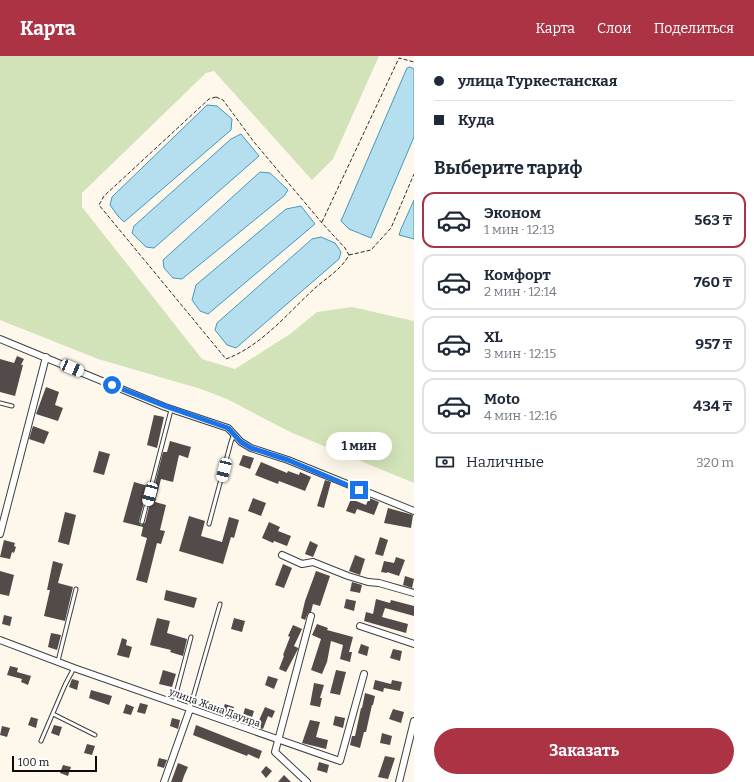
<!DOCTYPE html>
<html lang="ru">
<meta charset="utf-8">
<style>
:root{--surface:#fff;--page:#f2f2f3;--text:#1f2937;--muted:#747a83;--line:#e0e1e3;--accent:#ab3344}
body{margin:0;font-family:Bitter,serif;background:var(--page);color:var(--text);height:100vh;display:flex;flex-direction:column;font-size:15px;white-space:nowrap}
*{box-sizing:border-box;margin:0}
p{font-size:13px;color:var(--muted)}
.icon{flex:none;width:22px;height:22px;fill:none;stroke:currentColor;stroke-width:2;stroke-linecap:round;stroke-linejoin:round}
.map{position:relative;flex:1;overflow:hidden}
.sheet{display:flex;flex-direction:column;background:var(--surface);width:340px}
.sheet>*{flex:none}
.hud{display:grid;align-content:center;height:88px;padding:0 20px;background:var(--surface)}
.scale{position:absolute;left:12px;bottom:10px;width:85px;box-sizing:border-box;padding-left:4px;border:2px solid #0b0b0b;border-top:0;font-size:11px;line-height:14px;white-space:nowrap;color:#0b0b0b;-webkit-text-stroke:3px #fff;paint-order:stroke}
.end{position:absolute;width:18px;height:18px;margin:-9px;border:5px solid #1a73e8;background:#fff;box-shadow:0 0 0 2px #fff}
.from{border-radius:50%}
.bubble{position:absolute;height:28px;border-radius:14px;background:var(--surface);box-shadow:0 4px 16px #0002;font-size:13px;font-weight:700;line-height:28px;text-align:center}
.car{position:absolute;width:12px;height:24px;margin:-12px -6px;border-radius:5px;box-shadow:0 0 3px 1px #0007;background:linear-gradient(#fff 24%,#345 0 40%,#fff 0 76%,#345 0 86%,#fff 0)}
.hud b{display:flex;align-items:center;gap:14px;height:38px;font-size:15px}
.hud b+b{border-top:1px solid var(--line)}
.hud i{width:10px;height:10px;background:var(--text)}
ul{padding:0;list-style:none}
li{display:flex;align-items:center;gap:12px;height:56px;margin:0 8px 6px;padding:0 12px;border:2px solid var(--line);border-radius:12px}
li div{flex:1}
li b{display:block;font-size:15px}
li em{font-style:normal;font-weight:700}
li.current{border-color:var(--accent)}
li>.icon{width:36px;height:36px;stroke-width:1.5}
h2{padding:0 20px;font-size:18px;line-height:48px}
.pay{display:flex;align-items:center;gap:10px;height:44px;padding:0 20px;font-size:15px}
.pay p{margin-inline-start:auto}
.cta{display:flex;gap:8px;margin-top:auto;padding:8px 20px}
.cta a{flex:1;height:46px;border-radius:24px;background:var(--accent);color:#fff;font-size:16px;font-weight:700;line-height:46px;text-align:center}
header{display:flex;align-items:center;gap:24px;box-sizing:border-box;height:56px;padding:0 20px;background:var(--accent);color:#fff}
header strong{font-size:19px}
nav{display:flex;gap:22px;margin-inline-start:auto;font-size:14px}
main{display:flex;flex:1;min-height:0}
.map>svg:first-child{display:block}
.green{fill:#d3e3b9}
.water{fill:#b5dfef;stroke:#4499be}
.building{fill:#524b49}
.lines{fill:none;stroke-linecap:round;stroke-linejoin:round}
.lane-casing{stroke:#3e3e3e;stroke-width:5}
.street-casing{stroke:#3e3e3e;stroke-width:8}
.path{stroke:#2d2d2d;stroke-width:1;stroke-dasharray:4 2;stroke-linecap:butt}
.lane{stroke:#fff;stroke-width:3}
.street{stroke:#fff;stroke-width:6}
.route{stroke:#1a73e8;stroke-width:5}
.labels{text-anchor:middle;stroke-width:4;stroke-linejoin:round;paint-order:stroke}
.street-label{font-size:10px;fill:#0b0b0b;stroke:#fff}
</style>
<header>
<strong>Карта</strong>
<nav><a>Карта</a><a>Слои</a><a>Поделиться</a></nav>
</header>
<main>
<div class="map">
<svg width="414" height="726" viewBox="0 0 414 726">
<rect width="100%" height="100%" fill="#fdf8eb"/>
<polygon class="green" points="0,0 379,0 333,103 312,124 214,15 206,17 82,137 82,151 202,303 235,313 290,278 317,256 352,251 414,265 414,427 290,376 227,343 201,333 98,303 0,264"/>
<g class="water">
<polygon points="410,11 414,13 414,81 371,182 349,173 341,165 407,12"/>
<polygon points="207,49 217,50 232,63 231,74 124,166 118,160 110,149 112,141"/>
<polygon points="241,78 259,100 154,192 146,191 132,177 134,170 231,83"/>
<polygon points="260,116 270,117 288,134 284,140 182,223 173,222 164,212 163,204"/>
<polygon points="414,144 414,183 399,179 401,173"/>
<polygon points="301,150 315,168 208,258 200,255 192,244 196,229 286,153"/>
<polygon points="321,181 335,187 341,196 339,203 236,292 227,289 215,274 217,267 312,183"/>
</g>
<g class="building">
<polygon points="17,300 24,303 21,309 23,309 15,340 0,336 0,303 14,307"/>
<polygon points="46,331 59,336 55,349 63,352 58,365 36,358"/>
<polygon points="154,359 164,361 157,392 147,389"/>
<polygon points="33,370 49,376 44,388 29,383"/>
<polygon points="170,385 191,391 188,402 179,399 173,426 161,423 155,446 166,449 160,474 165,475 161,488 157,487 147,527 136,524 147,482 141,480 143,471 123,466 134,426 148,430 139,466 141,469 145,467 163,396 167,396"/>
<polygon points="99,395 110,398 104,419 93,416"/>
<polygon points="243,399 254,402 250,413 239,409"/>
<polygon points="261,406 287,417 288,415 299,419 300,416 311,421 305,435 279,425 278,428 255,419"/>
<polygon points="325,424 331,426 324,452 317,450"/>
<polygon points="253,442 266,447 261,460 248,455"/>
<polygon points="369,442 379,446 374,459 357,453 355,458 346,455 351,443 366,449"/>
<polygon points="388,452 413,459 411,472 384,467"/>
<polygon points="65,456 76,459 69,489 58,486"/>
<polygon points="189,460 205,465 201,480 222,486 229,461 239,464 234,482 231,481 223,508 179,495"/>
<polygon points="269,466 280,471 278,475 291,480 287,490 274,485 273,487 262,482"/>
<polygon points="380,481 388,484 383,500 375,498"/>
<polygon points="4,484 15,487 14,490 16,491 14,497 12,496 10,503 0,501"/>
<polygon points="310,485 318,489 313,501 305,498"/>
<polygon points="355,499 365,503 360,519 349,515"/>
<polygon points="396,501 405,504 399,520 387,516 387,517 381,516 384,505 394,507"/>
<polygon points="53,505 63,508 58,527 73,531 65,565 44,560 50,534 47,534"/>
<polygon points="283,508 292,512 284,532 275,529"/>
<polygon points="0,515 14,519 9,540 0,538"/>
<polygon points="316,515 330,520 320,550 313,548 311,556 308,557 305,564 301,562 305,545"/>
<polygon points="405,520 414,523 412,532 403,529"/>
<polygon points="352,526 362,529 360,537 350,535"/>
<polygon points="166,534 197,542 194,552 164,544"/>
<polygon points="346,543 356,545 354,555 344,552"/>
<polygon points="376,543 390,547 391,544 414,550 414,560 385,552 382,561 408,568 406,577 364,565 366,556 373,558"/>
<polygon points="4,559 12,561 10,570 2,568"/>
<polygon points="157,562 170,565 167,577 187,583 183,600 170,596 171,594 150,589"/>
<polygon points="234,562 245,565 242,576 231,573"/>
<polygon points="317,568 328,572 327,574 353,581 349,596 352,596 350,606 340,603 343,589 331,585 327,606 322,618 311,614 321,583 312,579"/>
<polygon points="293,569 302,573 294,590 298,592 298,593 286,616 279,613 284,600 283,599 290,581 288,580"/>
<polygon points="51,577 61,579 57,594 48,591"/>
<polygon points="122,582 127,584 126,589 132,591 129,602 117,599"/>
<polygon points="361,588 369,591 367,600 358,597"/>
<polygon points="393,593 402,595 400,605 390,602"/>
<polygon points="10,610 18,612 17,616 31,620 28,629 21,626 22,623 7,619"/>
<polygon points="163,614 176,618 172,631 159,628"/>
<polygon points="336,614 346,616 340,639 330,637"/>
<polygon points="268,620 278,623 274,633 265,629"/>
<polygon points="72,623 79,625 77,634 69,631"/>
<polygon points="375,624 391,628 392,624 402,626 400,635 384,632 383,636 373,633"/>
<polygon points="314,627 324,629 320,642 322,642 320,651 310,649"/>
<polygon points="91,634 112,640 109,649 89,642"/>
<polygon points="365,637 375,640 373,649 372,649 366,676 364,676 360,692 350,689 352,680 355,680 361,652 362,652"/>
<polygon points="140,647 148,649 145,658 137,656"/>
<polygon points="126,648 134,651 131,659 123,657"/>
<polygon points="225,648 234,651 230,661 221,657"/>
<polygon points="265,651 275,655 272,662 268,660 263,673 256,671"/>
<polygon points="245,652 254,655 250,668 241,666"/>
<polygon points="393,653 404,656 401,667 389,663"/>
<polygon points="335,660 345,662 343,672 333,669"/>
<polygon points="31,661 38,663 36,672 28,669"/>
<polygon points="172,662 180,664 178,673 170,670"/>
<polygon points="310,664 320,666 316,681 328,684 326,693 302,687"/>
<polygon points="54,669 62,671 59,680 51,677"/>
<polygon points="196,669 262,695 259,703 248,698 247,700 193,679"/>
<polygon points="2,670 10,672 7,681 0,679"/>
<polygon points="382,677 392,680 390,689 380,687"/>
<polygon points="87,688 95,690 92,699 84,697"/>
<polygon points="385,700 395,702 388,723 378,721"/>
<polygon points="159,702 167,704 164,712 157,710"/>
<polygon points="319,706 329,709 327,717 317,714"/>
<polygon points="178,707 188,711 184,720 182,726 171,726"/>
<polygon points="63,709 71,711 68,720 60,717"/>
<polygon points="266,710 272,715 266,722 261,716"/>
<polygon points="284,719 291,726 278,726"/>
</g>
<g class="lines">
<g class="lane-casing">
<g id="lane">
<polyline points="0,347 12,350"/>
<polyline points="142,466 171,354"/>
<polyline points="209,468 231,386 234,378"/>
<polyline points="58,605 76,533"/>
<polyline points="175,648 177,634 191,581"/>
<polyline points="190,652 220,548"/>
<polyline points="53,658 95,679"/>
<polyline points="41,685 65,629 74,612"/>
</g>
</g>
<g class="street-casing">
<g id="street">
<polyline points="0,283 165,351 228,372 241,386 251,392 288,404 414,455"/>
<polyline points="0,478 46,301"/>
<polyline points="282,499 302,508 313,506 348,520 368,526 379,527 414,537"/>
<polyline points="360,570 414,588"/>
<polyline points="0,584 74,612 340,705 364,618"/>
<polyline points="164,726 190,653"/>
<polyline points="307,726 275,696 311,560"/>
<polyline points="399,726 414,665"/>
</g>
</g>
<g class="path">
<path d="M216,41L223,44L254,86L322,167L345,192L349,199C341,214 326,222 314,233C287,258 261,290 226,303L99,149L104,140L209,43Z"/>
<polyline points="322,166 399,2 414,6"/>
<polyline points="349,199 371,194 391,172 414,118"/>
</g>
<use href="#lane" class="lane"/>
<use href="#street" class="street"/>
</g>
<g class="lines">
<polyline class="route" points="112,329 165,350 228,372 241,386 251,392 288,404 359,434"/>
</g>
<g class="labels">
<g class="street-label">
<text transform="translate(215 651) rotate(20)" y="4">улица Жана Дауира</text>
</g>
</g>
</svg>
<div class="scale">100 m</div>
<i class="end from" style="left:112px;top:329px"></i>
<i class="end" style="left:359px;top:434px"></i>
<div class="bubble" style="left:326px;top:376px;width:66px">1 мин</div>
<i class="car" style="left:72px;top:312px;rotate:113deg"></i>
<i class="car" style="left:224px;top:414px;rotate:194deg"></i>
<i class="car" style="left:150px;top:438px;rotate:195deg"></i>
</div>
<section class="sheet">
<div class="hud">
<b><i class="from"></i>улица Туркестанская</b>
<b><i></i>Куда</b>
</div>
<h2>Выберите тариф</h2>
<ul>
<li class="current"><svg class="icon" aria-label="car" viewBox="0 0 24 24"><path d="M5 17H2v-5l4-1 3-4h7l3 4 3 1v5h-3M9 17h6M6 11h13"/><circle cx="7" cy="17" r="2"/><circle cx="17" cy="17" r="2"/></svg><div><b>Эконом</b><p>1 мин · 12:13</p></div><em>563 ₸</em></li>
<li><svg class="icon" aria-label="car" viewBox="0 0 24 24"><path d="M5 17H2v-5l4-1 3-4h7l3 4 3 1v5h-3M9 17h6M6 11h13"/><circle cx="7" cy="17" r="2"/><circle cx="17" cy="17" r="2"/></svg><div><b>Комфорт</b><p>2 мин · 12:14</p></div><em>760 ₸</em></li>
<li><svg class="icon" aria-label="car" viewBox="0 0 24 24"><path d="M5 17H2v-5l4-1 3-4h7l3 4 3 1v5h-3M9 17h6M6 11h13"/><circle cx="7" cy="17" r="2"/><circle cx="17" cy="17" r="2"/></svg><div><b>XL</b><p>3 мин · 12:15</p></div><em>957 ₸</em></li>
<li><svg class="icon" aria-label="car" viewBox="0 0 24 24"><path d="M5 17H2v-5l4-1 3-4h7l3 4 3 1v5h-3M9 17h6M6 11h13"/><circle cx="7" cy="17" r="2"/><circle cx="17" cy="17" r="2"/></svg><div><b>Moto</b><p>4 мин · 12:16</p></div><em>434 ₸</em></li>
</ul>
<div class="pay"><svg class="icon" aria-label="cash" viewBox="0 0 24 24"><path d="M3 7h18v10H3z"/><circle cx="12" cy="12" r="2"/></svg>Наличные<p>320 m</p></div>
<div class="cta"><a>Заказать</a></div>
</section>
</main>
